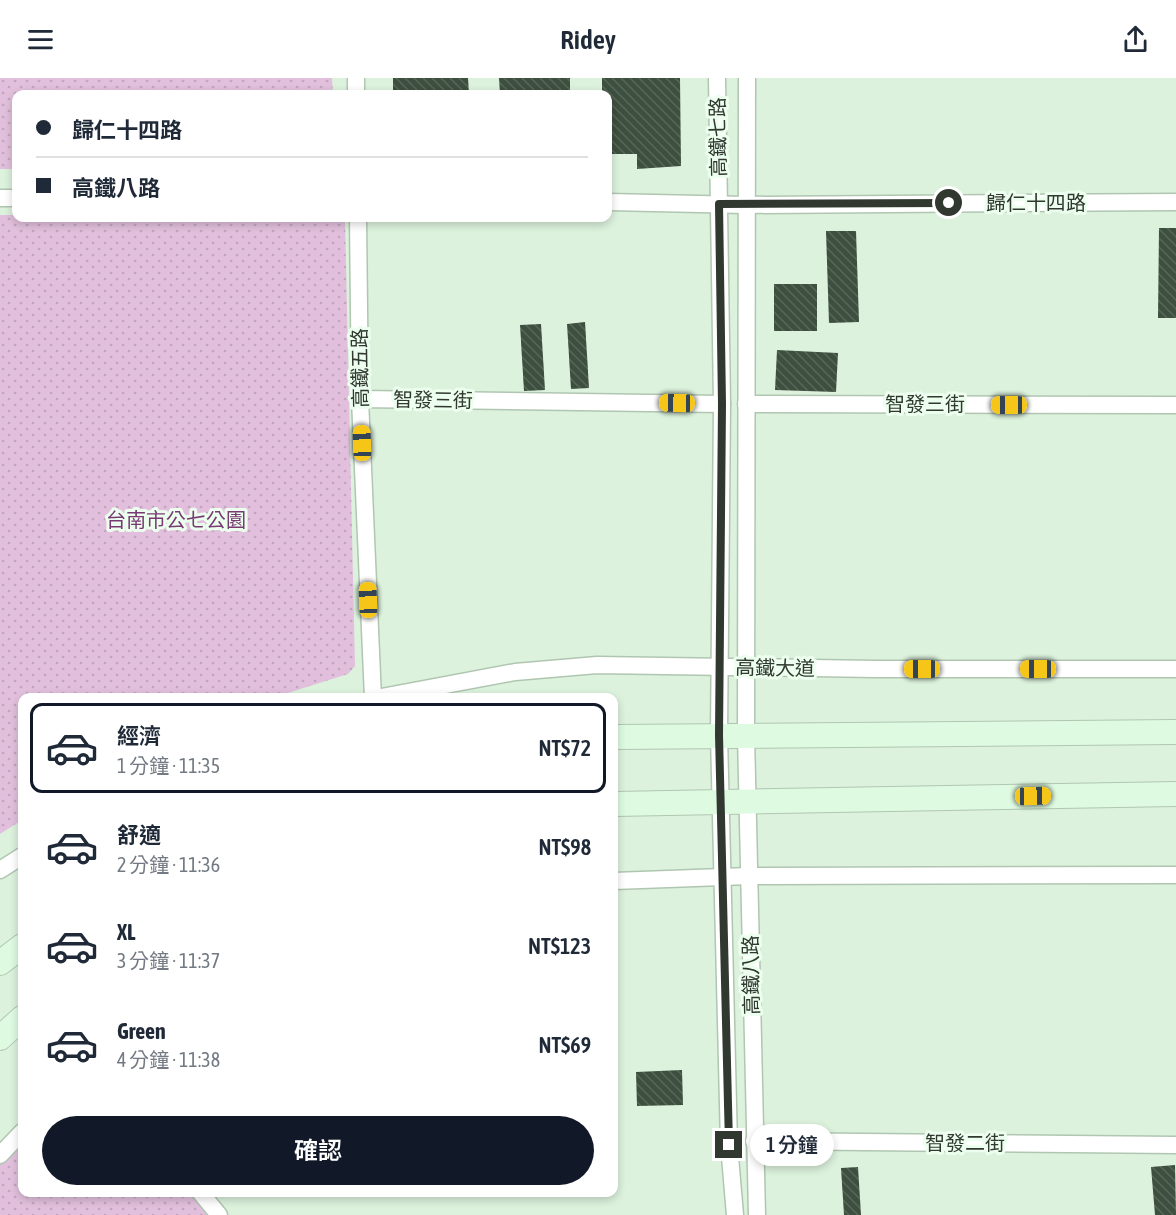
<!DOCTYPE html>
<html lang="zh-TW">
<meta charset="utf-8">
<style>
:root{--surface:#fff;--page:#f6f6f7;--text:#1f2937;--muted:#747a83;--line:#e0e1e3;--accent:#111827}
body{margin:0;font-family:"Asap Condensed","Noto Sans TC",sans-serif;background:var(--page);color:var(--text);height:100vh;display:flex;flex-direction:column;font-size:22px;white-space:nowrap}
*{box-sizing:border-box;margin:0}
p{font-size:20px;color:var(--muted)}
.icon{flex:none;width:33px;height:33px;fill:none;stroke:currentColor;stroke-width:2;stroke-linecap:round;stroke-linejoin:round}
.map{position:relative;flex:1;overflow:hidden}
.side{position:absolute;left:18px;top:615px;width:600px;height:504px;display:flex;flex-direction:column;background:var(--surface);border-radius:12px;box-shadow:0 3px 9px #0003}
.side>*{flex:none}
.top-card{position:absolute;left:12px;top:12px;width:600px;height:132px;border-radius:12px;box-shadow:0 3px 9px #0003;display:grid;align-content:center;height:132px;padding:0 24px;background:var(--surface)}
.end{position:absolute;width:27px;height:27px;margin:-14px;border:8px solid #303830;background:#fff;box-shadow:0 0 0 3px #fff}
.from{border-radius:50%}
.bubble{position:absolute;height:42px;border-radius:21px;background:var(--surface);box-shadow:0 3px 9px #0003;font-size:20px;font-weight:600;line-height:42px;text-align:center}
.car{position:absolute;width:18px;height:36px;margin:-18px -9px;border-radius:8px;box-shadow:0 0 4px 2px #0007;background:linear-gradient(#f5c518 24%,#345 0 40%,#f5c518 0 76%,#345 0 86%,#f5c518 0)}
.top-card b{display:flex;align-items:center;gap:21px;height:57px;font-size:22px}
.top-card b+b{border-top:2px solid var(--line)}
.top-card i{width:15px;height:15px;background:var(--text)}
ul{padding:10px 0 0;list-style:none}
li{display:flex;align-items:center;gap:18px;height:90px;margin:0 12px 9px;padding:0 12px;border:3px solid transparent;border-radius:12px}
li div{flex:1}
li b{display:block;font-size:22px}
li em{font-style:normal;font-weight:600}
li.current{border-color:var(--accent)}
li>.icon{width:54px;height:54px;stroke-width:1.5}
.cta{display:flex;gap:12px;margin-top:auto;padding:12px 24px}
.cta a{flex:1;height:69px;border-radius:36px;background:var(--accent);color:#fff;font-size:24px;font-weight:600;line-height:69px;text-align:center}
header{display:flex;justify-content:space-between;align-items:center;height:78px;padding:0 24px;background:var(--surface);font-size:27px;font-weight:600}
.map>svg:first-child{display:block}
.park{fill:url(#park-dots)}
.building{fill:url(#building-back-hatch)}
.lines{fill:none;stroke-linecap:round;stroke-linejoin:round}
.street-casing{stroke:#b0c6b1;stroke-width:19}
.secondary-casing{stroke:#b0c6b1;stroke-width:26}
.street{stroke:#fff;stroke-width:16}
.secondary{stroke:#defbe1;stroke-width:24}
.route{stroke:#303830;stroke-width:8}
.labels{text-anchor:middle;stroke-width:6;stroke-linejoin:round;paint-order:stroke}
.street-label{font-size:20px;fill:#303830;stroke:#ecfeed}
.park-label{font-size:20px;fill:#793a74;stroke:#ecfeed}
</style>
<header><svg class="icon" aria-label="menu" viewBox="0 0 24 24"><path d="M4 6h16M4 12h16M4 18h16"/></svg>Ridey<svg class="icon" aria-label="share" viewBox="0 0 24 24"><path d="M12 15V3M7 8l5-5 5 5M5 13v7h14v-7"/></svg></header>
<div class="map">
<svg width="1176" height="1137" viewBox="0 0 1176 1137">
<defs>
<pattern id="park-dots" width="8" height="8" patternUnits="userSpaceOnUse" patternTransform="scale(1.5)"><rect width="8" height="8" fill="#e2c0dd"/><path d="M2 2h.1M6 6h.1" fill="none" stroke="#c2a6be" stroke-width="1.8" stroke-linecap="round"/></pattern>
<pattern id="building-back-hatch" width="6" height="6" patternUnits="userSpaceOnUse" patternTransform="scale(1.5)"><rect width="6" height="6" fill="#3d4f3e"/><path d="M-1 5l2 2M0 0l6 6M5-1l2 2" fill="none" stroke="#576658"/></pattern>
</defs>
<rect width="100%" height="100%" fill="#dcf2dd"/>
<g class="park">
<polygon points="0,0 332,0 333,16 16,16 16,91 0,91"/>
<polygon points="0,137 16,137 16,140 345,141 355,588 348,596 275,619 22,620 22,742 0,756"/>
<polygon points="22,1061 22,1114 199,1115 218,1137 0,1137 0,1082"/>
</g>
<g class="building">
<polygon points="393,0 468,0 469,16 393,16"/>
<polygon points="499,0 570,0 570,16 500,16"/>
<polygon points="602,0 680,0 681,88 637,91 637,76 608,76 608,16 602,16"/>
<polygon points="1159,150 1176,150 1176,240 1158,240"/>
<polygon points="826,153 856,153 859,244 829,245"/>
<rect x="774" y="206" width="43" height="47"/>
<polygon points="585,244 589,310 571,311 567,246"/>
<polygon points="541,246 545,312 524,313 520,247"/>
<polygon points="777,272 838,275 836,314 775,312"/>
<polygon points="682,992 683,1027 637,1028 636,994"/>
<polygon points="1175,1087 1176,1137 1155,1137 1151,1089"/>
<polygon points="858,1089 861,1137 844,1137 841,1090"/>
</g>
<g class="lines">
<g class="street-casing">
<g id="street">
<polyline points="356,0 356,16"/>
<polyline points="717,0 722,326 719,657 729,1067 735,1137"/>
<polyline points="747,0 746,657 757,1137"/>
<polyline points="0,120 16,120"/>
<polyline points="608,124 745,127 1176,124"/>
<polyline points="358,140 360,321 373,620"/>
<polyline points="360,321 722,326"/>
<polyline points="746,326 1176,327"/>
<polyline points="376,620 515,594 597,587 876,591 1176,591"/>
<polyline points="0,792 22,778"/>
<polyline points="614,803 749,798 1176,797"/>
<polyline points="754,1063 1176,1067"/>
<polyline points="0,1077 22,1054"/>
<polyline points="200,1114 219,1137"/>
</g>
</g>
<g class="secondary-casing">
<g id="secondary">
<polyline points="614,659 1176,654"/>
<polyline points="614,726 1176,716"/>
<polyline points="0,885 22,868"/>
<polyline points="0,960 22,940"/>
</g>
</g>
<use href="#street" class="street"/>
<use href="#secondary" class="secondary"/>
</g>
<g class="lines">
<polyline class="route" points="729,1067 719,657 722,326 719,126 949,125"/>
</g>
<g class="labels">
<g class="street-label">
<text transform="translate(718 59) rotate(-91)" y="7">高鐵七路</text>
<text x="1036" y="132">歸仁十四路</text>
<text transform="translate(360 290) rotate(-91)" y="7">高鐵五路</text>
<text transform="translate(433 322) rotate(1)" y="7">智發三街</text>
<text x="925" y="333">智發三街</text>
<text transform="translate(775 590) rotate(1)" y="7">高鐵大道</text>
<text transform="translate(751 897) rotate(-91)" y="7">高鐵八路</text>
<text x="965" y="1072">智發二街</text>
</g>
<g class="park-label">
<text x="176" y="449">台南市公七公園</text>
</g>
</g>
</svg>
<i class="end from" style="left:949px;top:125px"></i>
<i class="end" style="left:729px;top:1067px"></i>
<div class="bubble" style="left:750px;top:1046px;width:84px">1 分鐘</div>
<i class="car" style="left:677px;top:325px;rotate:271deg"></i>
<i class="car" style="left:1009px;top:327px;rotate:270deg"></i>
<i class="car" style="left:362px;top:365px;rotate:358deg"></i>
<i class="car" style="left:368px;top:522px;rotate:358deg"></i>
<i class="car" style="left:922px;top:591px;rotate:270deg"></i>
<i class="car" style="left:1038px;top:591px;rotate:270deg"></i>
<i class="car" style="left:1033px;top:718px;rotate:89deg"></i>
<div class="top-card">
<b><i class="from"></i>歸仁十四路</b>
<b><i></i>高鐵八路</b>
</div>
<section class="side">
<ul>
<li class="current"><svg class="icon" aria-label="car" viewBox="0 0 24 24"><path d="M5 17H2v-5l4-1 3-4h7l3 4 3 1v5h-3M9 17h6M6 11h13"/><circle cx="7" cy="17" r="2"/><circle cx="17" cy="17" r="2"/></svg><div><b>經濟</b><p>1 分鐘 · 11:35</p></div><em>NT$72</em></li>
<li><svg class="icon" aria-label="car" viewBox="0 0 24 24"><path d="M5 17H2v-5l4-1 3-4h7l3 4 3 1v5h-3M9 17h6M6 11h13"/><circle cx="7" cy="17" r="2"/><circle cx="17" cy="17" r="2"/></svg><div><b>舒適</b><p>2 分鐘 · 11:36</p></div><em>NT$98</em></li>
<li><svg class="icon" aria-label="car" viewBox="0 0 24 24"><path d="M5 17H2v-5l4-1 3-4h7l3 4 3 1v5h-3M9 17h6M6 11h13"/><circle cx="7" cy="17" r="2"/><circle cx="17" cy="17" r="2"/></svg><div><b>XL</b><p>3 分鐘 · 11:37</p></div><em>NT$123</em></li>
<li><svg class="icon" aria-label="car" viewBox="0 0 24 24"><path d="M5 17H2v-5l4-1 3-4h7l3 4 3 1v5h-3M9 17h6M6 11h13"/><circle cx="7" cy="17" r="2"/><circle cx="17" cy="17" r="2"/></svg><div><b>Green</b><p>4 分鐘 · 11:38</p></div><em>NT$69</em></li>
</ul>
<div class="cta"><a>確認</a></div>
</section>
</div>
